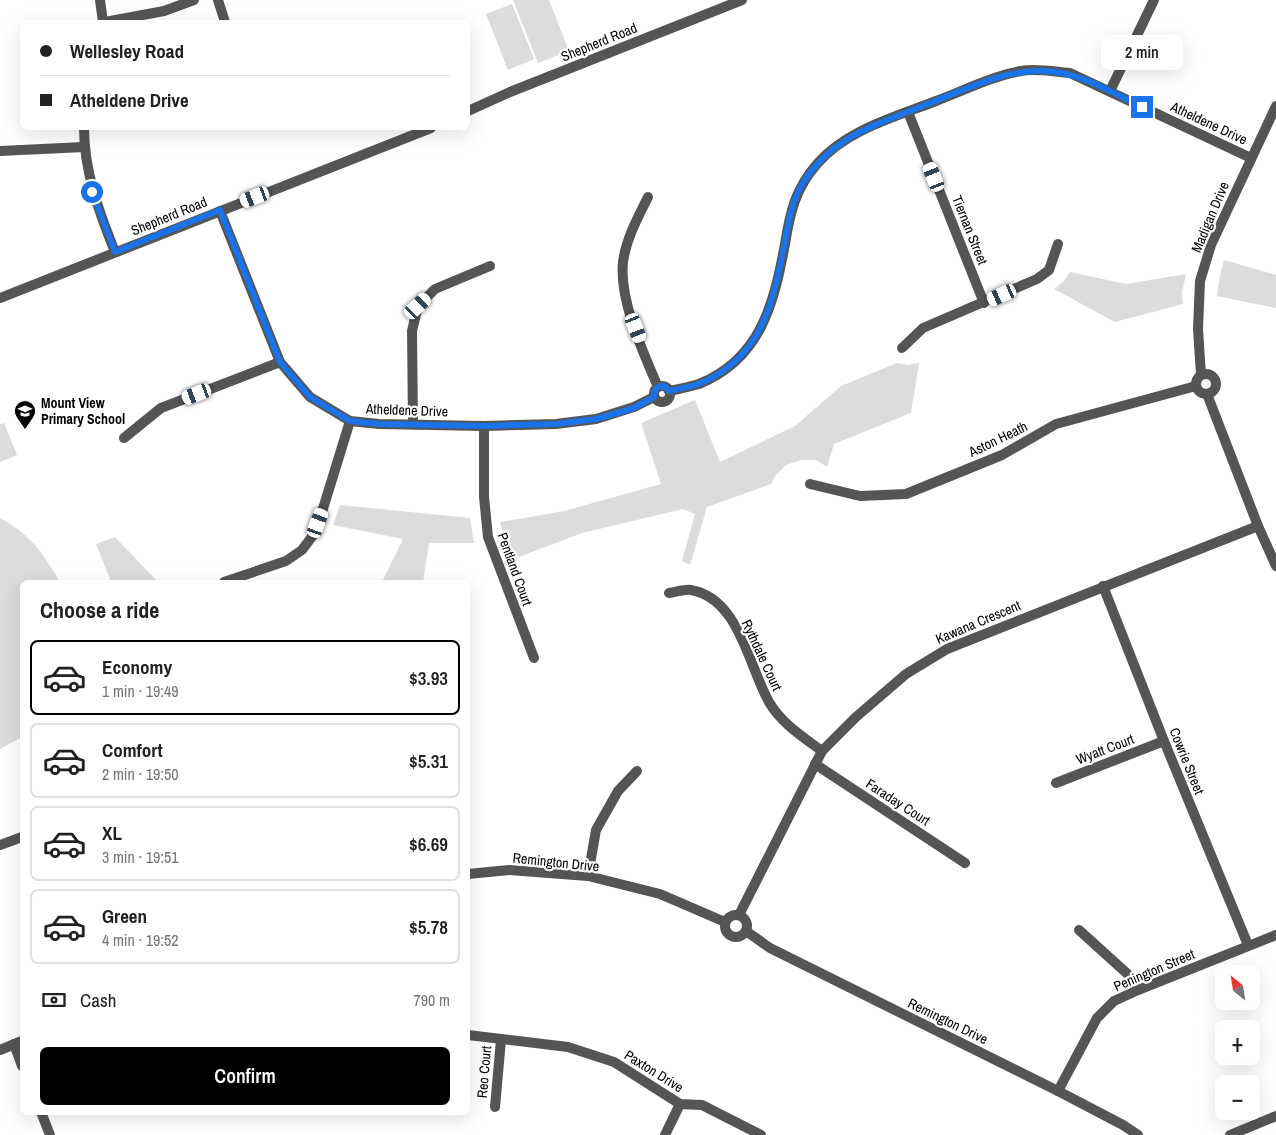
<!DOCTYPE html>
<meta charset="utf-8">
<style>
:root{--surface:#fff;--page:#f2f2f2;--text:#202124;--muted:#757577;--line:#e0e0e0;--accent:#000}
body{margin:0;font-family:"Archivo Narrow",sans-serif;background:var(--page);color:var(--text);height:100vh;display:flex;flex-direction:column;font-size:19px;white-space:nowrap}
*{box-sizing:border-box;margin:0}
p{font-size:16px;color:var(--muted)}
.icon{flex:none;width:28px;height:28px;fill:none;stroke:currentColor;stroke-width:2;stroke-linecap:round;stroke-linejoin:round}
.map{position:relative;flex:1;overflow:hidden}
.drawer{position:absolute;left:20px;top:580px;width:450px;height:535px;display:flex;flex-direction:column;background:var(--surface);border-radius:8px;box-shadow:0 5px 20px #0002}
.drawer>*{flex:none}
.top-card{position:absolute;left:20px;top:20px;width:450px;height:110px;border-radius:8px;box-shadow:0 5px 20px #0002;display:grid;align-content:center;height:110px;padding:0 20px;background:var(--surface)}
.needle{width:32px;rotate:330deg}
.buttons{position:absolute;left:1215px;top:965px;display:grid;gap:10px}
.buttons a{display:grid;place-items:center;width:45px;height:45px;border-radius:8px;background:var(--surface);box-shadow:0 5px 20px #0002;font-size:25px}
.end{position:absolute;width:22px;height:22px;margin:-11px;border:6px solid #1a73e8;background:#fff;box-shadow:0 0 0 2px #fff}
.from{border-radius:50%}
.bubble{position:absolute;height:35px;border-radius:8px;background:var(--surface);box-shadow:0 5px 20px #0002;font-size:16px;font-weight:600;line-height:35px;text-align:center}
.car{position:absolute;width:15px;height:30px;margin:-15px -8px;border-radius:6px;box-shadow:0 0 4px 1px #0007;background:linear-gradient(#fff 24%,#345 0 40%,#fff 0 76%,#345 0 86%,#fff 0)}
.top-card b{display:flex;align-items:center;gap:18px;height:48px;font-size:19px}
.top-card b+b{border-top:1px solid var(--line)}
.top-card i{width:12px;height:12px;background:var(--text)}
ul{padding:0;list-style:none}
li{display:flex;align-items:center;gap:15px;height:75px;margin:0 10px 8px;padding:0 10px;border:2px solid var(--line);border-radius:8px}
li div{flex:1}
li b{display:block;font-size:19px}
li em{font-style:normal;font-weight:600}
li.current{border-color:var(--accent)}
li>.icon{width:45px;height:45px;stroke-width:1.5}
h2{padding:0 20px;font-size:22px;line-height:60px}
.pay{display:flex;align-items:center;gap:12px;height:55px;padding:0 20px;font-size:19px}
.pay p{margin-inline-start:auto}
.cta{display:flex;gap:10px;margin-top:auto;padding:10px 20px}
.cta a{flex:1;height:58px;border-radius:8px;background:var(--accent);color:#fff;font-size:20px;font-weight:600;line-height:58px;text-align:center}
.map>svg:first-child{display:block}
.green{fill:#dcdcdc}
.lines{fill:none;stroke-linecap:round;stroke-linejoin:round}
.street{stroke:#555;stroke-width:10}
.route{stroke:#1a73e8;stroke-width:6}
.labels{text-anchor:middle;stroke-width:4.5;stroke-linejoin:round;paint-order:stroke}
.street-label{font-size:14px;fill:#000;stroke:#fff}
.poi-label{font-size:14px;font-weight:bold;fill:#000;stroke:#fff;text-anchor:start}
</style>
<div class="map">
<svg width="1276" height="1135" viewBox="0 0 1276 1135">
<rect width="100%" height="100%" fill="#fff"/>
<g class="green">
<polygon points="513,0 549,0 569,51 538,63"/>
<polygon points="512,4 534,59 508,70 486,14"/>
<polygon points="1224,260 1276,275 1276,308 1217,296 1220,276"/>
<polygon points="1070,272 1126,284 1186,274 1182,292 1183,304 1115,322 1054,289 1063,282"/>
<polygon points="897,363 908,365 919,363 911,413 834,444 827,467 816,460 801,460 786,465 775,476 771,484 707,507 690,565 682,561 695,514 683,509 582,533 511,560 500,522 564,511 661,484 641,423 695,400 720,462 795,426 841,386"/>
<polygon points="4,423 17,455 0,462 0,424"/>
<polygon points="340,505 470,518 474,543 429,543 423,582 382,582 403,539 333,525"/>
<path d="M0,518C31,535 43,553 60,582H22V737L0,749Z"/>
<polygon points="115,537 158,582 111,582 96,544"/>
</g>
<g class="lines">
<g class="street">
<polyline points="100,0 103,22"/>
<polyline points="218,0 225,22"/>
<polyline points="105,22 164,11 194,0"/>
<polyline points="1110,91 1154,0"/>
<polyline points="468,111 510,92 742,0"/>
<polyline points="908,112 984,303"/>
<path d="M84,128C84,171 99,212 115,252"/>
<polyline points="0,151 84,147"/>
<path d="M648,197C638,217 626,239 623,262C619,300 643,352 658,387"/>
<polyline points="220,211 280,362 310,397 350,421 379,424 484,426 556,424 596,419 634,407 654,397"/>
<polyline points="0,298 431,128"/>
<polyline points="902,348 923,328 1037,279 1049,270 1058,244"/>
<circle cx="1206" cy="384" r="10"/>
<polyline points="1201,375 1198,329 1200,281 1211,245 1276,106"/>
<circle cx="662" cy="394" r="8"/>
<path d="M669,391C679,389 689,387 699,384C761,359 774,303 785,244C790,213 795,189 817,164C846,130 895,117 936,101C963,91 992,76 1021,71C1037,68 1054,72 1070,73L1251,158"/>
<polyline points="1207,394 1258,526 1276,566"/>
<polyline points="413,424 412,331 418,306 435,289 490,266"/>
<polyline points="484,426 484,497 488,537 534,658"/>
<polyline points="124,438 161,408 280,362"/>
<polyline points="810,484 860,496 906,494 1002,455 1056,424 1196,386"/>
<polyline points="224,582 286,561 302,550 314,534 322,512 350,421"/>
<polyline points="1103,586 1164,741 1248,945"/>
<path d="M669,593C676,592 685,589 691,590C739,598 749,667 769,702C781,723 803,737 822,751"/>
<polyline points="815,764 965,863"/>
<polyline points="1056,783 1164,741"/>
<polyline points="0,845 22,837"/>
<polyline points="468,874 509,870 588,876 660,894 725,922"/>
<polyline points="588,876 596,830 618,791 637,771"/>
<circle cx="736" cy="926" r="11"/>
<polyline points="739,915 822,751 856,717 906,674 947,649 1258,526"/>
<polyline points="1079,930 1132,978 1138,990"/>
<polyline points="746,931 770,948 1058,1091 1123,1125 1138,1135"/>
<polyline points="468,1035 568,1047 614,1062 680,1104 702,1105 761,1135"/>
<polyline points="14,1044 22,1066"/>
<polyline points="0,1050 22,1041"/>
<polyline points="1058,1091 1097,1018 1114,1001 1138,990 1276,935"/>
<polyline points="495,1107 501,1040"/>
<polyline points="41,1112 50,1135"/>
<polyline points="665,1135 680,1104"/>
<polyline points="1230,1135 1276,1116"/>
</g>
</g>
<g class="lines">
<path class="route" d="M92,192L115,252L220,210L280,362L310,397L350,421L379,424L484,426L556,424L596,419L634,408L654,397V392L658,387L664,386L669,391C679,389 689,387 699,384C759,359 772,309 783,251C788,227 790,204 803,183C814,165 829,151 846,140C869,125 899,116 925,105C963,91 1003,69 1044,71C1079,72 1111,92 1142,107"/>
</g>
<defs>
<g id="school-pin" transform="scale(1.125)"><path d="M0 17L-7.5 6A9.5 9.5 0 1 1 7.5 6Z" fill="#000" stroke="#fff"/><path d="M0-5L7-2L0 1L-7-2ZM-4 1L0 2.5L4 1V4Q0 6-4 4Z" fill="#fff"/></g>
</defs>
<g fill-rule="evenodd">
<use href="#school-pin" x="25" y="411"/>
</g>
<g class="labels">
<g class="street-label">
<text transform="translate(599 42) rotate(-22)" y="5">Shepherd Road</text>
<text transform="translate(1209 123) rotate(25)" y="5">Atheldene Drive</text>
<text transform="translate(169 216) rotate(-22)" y="5">Shepherd Road</text>
<text transform="translate(1210 217) rotate(-67)" y="5">Madigan Drive</text>
<text transform="translate(970 230) rotate(68)" y="5">Tiernan Street</text>
<text transform="translate(407 410) rotate(2)" y="5">Atheldene Drive</text>
<text transform="translate(998 439) rotate(-26)" y="5">Aston Heath</text>
<text transform="translate(515 569) rotate(70)" y="5">Pentland Court</text>
<text transform="translate(978 622) rotate(-23)" y="5">Kawana Crescent</text>
<text transform="translate(762 655) rotate(65)" y="5">Rythdale Court</text>
<text transform="translate(1105 749) rotate(-21)" y="5">Wyatt Court</text>
<text transform="translate(1187 761) rotate(68)" y="5">Cowrie Street</text>
<text transform="translate(898 802) rotate(33)" y="5">Faraday Court</text>
<text transform="translate(556 862) rotate(6)" y="5">Remington Drive</text>
<text transform="translate(1154 970) rotate(-23)" y="5">Penington Street</text>
<text transform="translate(948 1021) rotate(26)" y="5">Remington Drive</text>
<text transform="translate(654 1071) rotate(32)" y="5">Paxton Drive</text>
<text transform="translate(484 1072) rotate(-85)" y="5">Reo Court</text>
</g>
<g class="poi-label">
<text x="41" y="408">Mount View<tspan x="41" dy="16">Primary School</tspan></text>
</g>
</g>
</svg>
<div class="buttons">
<a><svg class="needle" viewBox="-14 -14 28 28"><path d="M0-13l5 13h-10z" fill="#e53935"/><path d="M0 13l5-13h-10z" fill="#757577"/></svg></a>
<a>+</a>
<a>−</a>
</div>
<i class="end from" style="left:92px;top:192px"></i>
<i class="end" style="left:1142px;top:107px"></i>
<div class="bubble" style="left:1101px;top:35px;width:82px">2 min</div>
<i class="car" style="left:934px;top:177px;rotate:338deg"></i>
<i class="car" style="left:255px;top:197px;rotate:249deg"></i>
<i class="car" style="left:1002px;top:295px;rotate:246deg"></i>
<i class="car" style="left:418px;top:306px;rotate:46deg"></i>
<i class="car" style="left:636px;top:328px;rotate:159deg"></i>
<i class="car" style="left:197px;top:394px;rotate:249deg"></i>
<i class="car" style="left:318px;top:523px;rotate:20deg"></i>
<div class="top-card">
<b><i class="from"></i>Wellesley Road</b>
<b><i></i>Atheldene Drive</b>
</div>
<section class="drawer">
<h2>Choose a ride</h2>
<ul>
<li class="current"><svg class="icon" aria-label="car" viewBox="0 0 24 24"><path d="M5 17H2v-5l4-1 3-4h7l3 4 3 1v5h-3M9 17h6M6 11h13"/><circle cx="7" cy="17" r="2"/><circle cx="17" cy="17" r="2"/></svg><div><b>Economy</b><p>1 min · 19:49</p></div><em>$3.93</em></li>
<li><svg class="icon" aria-label="car" viewBox="0 0 24 24"><path d="M5 17H2v-5l4-1 3-4h7l3 4 3 1v5h-3M9 17h6M6 11h13"/><circle cx="7" cy="17" r="2"/><circle cx="17" cy="17" r="2"/></svg><div><b>Comfort</b><p>2 min · 19:50</p></div><em>$5.31</em></li>
<li><svg class="icon" aria-label="car" viewBox="0 0 24 24"><path d="M5 17H2v-5l4-1 3-4h7l3 4 3 1v5h-3M9 17h6M6 11h13"/><circle cx="7" cy="17" r="2"/><circle cx="17" cy="17" r="2"/></svg><div><b>XL</b><p>3 min · 19:51</p></div><em>$6.69</em></li>
<li><svg class="icon" aria-label="car" viewBox="0 0 24 24"><path d="M5 17H2v-5l4-1 3-4h7l3 4 3 1v5h-3M9 17h6M6 11h13"/><circle cx="7" cy="17" r="2"/><circle cx="17" cy="17" r="2"/></svg><div><b>Green</b><p>4 min · 19:52</p></div><em>$5.78</em></li>
</ul>
<div class="pay"><svg class="icon" aria-label="cash" viewBox="0 0 24 24"><path d="M3 7h18v10H3z"/><circle cx="12" cy="12" r="2"/></svg>Cash<p>790 m</p></div>
<div class="cta"><a>Confirm</a></div>
</section>
</div>
